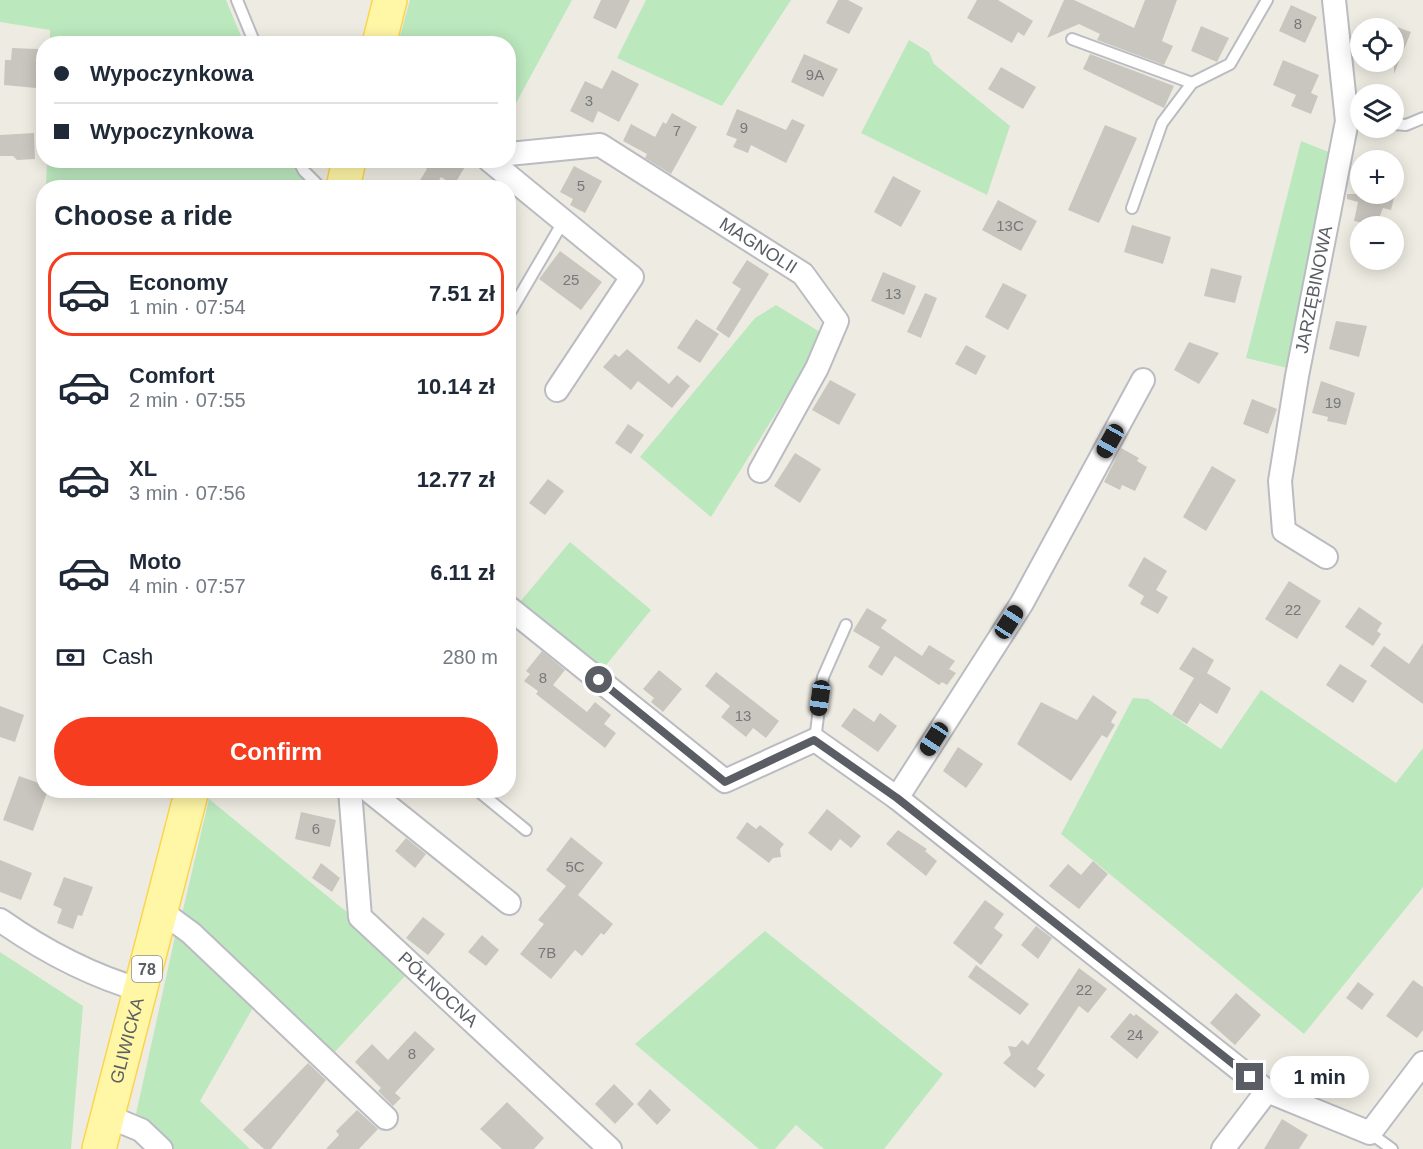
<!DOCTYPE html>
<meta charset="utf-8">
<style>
:root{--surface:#fff;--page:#f2f2f3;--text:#1f2937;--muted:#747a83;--line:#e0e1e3;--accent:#f63d20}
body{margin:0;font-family:Helvetica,sans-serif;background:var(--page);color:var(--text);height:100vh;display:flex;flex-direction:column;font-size:22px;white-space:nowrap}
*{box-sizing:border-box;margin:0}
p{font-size:20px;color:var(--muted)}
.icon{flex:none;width:33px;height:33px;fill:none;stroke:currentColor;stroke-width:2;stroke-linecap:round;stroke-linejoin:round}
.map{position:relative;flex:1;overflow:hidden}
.side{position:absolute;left:36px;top:180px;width:480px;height:618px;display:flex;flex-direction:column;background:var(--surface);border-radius:24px;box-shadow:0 3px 15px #0003}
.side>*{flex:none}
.top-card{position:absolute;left:36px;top:36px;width:480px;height:132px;border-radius:24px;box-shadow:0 3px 15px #0003;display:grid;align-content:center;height:132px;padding:0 18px;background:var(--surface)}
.fabs{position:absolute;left:1350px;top:18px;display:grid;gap:12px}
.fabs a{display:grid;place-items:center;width:54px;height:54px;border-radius:50%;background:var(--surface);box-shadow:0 3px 15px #0003;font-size:30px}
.end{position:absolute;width:27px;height:27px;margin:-14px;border:8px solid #5a5e64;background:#fff;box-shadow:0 0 0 3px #fff}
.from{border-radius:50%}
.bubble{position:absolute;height:42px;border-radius:21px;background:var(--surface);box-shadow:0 3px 15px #0003;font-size:20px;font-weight:600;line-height:42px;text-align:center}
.car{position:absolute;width:18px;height:36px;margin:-18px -9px;border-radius:8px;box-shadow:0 0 4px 2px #0007;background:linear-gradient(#222 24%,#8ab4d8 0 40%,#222 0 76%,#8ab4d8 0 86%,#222 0)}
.top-card b{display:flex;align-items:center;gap:21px;height:57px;font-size:22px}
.top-card b+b{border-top:2px solid var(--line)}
.top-card i{width:15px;height:15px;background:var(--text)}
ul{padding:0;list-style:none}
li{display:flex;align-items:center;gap:18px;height:84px;margin:0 12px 9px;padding:0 6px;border:3px solid transparent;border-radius:24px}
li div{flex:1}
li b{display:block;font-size:22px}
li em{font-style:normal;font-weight:600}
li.selected{border-color:var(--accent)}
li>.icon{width:54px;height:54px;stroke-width:1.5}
h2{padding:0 18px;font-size:27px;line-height:72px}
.pay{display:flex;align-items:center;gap:15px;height:66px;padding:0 18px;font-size:22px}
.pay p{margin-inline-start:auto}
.cta{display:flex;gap:12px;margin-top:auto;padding:12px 18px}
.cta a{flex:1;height:69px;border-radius:36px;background:var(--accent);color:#fff;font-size:24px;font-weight:600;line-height:69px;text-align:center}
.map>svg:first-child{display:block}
.green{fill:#bce8be}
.building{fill:#c9c6bf}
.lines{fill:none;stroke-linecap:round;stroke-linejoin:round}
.lane-casing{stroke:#babcc2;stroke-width:14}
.street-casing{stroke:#babcc2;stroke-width:26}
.primary-casing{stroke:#fcd54d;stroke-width:36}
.lane{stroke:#fff;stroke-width:10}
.street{stroke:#fff;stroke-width:22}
.primary{stroke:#fff6a6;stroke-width:33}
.route{stroke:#5a5e64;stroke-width:8}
.labels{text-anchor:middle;stroke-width:4.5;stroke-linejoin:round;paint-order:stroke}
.number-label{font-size:15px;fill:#76787b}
.shield{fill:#fff;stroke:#8c8e92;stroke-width:1.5}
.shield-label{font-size:16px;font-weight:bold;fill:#5a5e64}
.street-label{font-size:18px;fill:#5a5e64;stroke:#fff}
</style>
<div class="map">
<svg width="1423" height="1149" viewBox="0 0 1423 1149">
<rect width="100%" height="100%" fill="#eeece2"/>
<g class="green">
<polygon points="0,0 226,0 244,43 50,43 50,30 0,22"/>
<polygon points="410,0 572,0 509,116 508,44 398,43"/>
<polygon points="646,0 791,0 722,106 617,58"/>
<polygon points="909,40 929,52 934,64 1010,126 987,195 861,133"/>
<polygon points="1301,141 1331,153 1291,369 1246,358"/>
<polygon points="47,160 297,161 310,187 46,188"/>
<polygon points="776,305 825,335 711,517 640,457 755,318"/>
<polygon points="570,542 651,610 602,670 520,602"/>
<polygon points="1261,690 1396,783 1423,748 1423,887 1304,1034 1061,834 1133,698 1148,699 1221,749"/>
<polygon points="209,799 348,913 406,975 331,1056 182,914"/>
<polygon points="765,931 943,1074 884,1149 824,1149 796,1125 775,1149 759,1149 635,1044"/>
<polygon points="176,932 255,1004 200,1101 250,1149 174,1149 136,1114"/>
<polygon points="0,952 83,1006 71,1149 0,1149"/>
</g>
<g class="building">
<polygon points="601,0 630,0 616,29 593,18"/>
<polygon points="838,0 848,0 863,8 849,34 826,23"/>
<polygon points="977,0 998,0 1033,21 1024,36 1018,32 1012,43 967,18"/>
<polygon points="1064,0 1074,0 1134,28 1145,0 1177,0 1162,41 1173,46 1164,65 1097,40 1100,34 1079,24 1047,38"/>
<polygon points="1291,5 1317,17 1305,43 1279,31"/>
<polygon points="1201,26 1229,38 1217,62 1191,51"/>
<polygon points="1394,26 1411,32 1394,74"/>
<polygon points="12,48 38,49 36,88 4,85 5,60 11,60"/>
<polygon points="804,54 838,69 823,97 791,82"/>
<polygon points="1090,54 1174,86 1164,108 1083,69"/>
<polygon points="1283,60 1319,75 1311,93 1318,96 1311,114 1291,106 1296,95 1273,85"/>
<polygon points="1001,67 1036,87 1023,109 988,89"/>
<polygon points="612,70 639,84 619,122 598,111 593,123 570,111 585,81 602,89"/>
<polygon points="737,109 786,130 792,119 805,125 786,163 751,145 748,153 733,147 737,139 726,135"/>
<polygon points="672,113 697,127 671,174 645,158 647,154 623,141 631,124 655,137 663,122 666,124"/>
<polygon points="1105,125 1137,138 1099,223 1068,210"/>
<polygon points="34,133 35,159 17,160 13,156 0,156 0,135"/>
<polygon points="414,160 469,160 454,185 441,177 434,188 415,188 427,169"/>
<polygon points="574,166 602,181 585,213 570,205 573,199 560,192"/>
<polygon points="893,176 921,191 901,227 874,212"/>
<polygon points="1347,194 1395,194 1391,210 1383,208 1376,226 1354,221 1358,202 1347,199"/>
<polygon points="998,200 1037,221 1021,251 982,230"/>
<polygon points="1132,225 1171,237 1163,264 1124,252"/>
<polygon points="560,251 602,282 581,310 539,279"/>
<polygon points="747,260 769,274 729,338 716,329 741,289 732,283"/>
<polygon points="1211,268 1242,276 1235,303 1204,296"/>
<polygon points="883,272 916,286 904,315 871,301"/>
<polygon points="1003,283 1027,295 1008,330 985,317"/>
<polygon points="925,293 937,298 921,338 907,332"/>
<polygon points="696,319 719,334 700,363 677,348"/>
<polygon points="1336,321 1367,326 1359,357 1329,349"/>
<polygon points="1189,342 1219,353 1199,384 1174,370"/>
<polygon points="966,345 986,356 976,375 955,364"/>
<polygon points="627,349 669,384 677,375 690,386 672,408 638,381 631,390 603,367 615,354 619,357"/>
<polygon points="830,380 856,394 839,425 812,410"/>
<polygon points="1321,381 1355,393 1346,425 1327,421 1328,417 1312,413"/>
<polygon points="1252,399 1277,409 1268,434 1243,424"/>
<polygon points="628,424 644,435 631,454 615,443"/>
<polygon points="1121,448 1139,458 1137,461 1147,467 1135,491 1122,485 1120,490 1104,482"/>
<polygon points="795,453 821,469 800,503 774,486"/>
<polygon points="1212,466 1236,480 1206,531 1183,517"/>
<polygon points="548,479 564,491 545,515 529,503"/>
<polygon points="1144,557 1167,571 1156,590 1168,597 1158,614 1140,604 1144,596 1128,586"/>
<polygon points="1289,581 1321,601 1297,639 1265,619"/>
<polygon points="1359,607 1382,623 1377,631 1381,634 1373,646 1345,627"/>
<polygon points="867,608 887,620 881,628 922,656 929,645 955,661 949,669 956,673 947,685 942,682 939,685 895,656 882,676 868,667 880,647 853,631"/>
<polygon points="1423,643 1423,704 1370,666 1384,646 1409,664"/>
<polygon points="1193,647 1214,660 1207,673 1231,688 1217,714 1200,703 1187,724 1172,715 1194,678 1179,669"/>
<polygon points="542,651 565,670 553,685 587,712 595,702 611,715 604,724 616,733 605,748 536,694 538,691 524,681 530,674 526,671"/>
<polygon points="1340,664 1367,681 1353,703 1326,685"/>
<polygon points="659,670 682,689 663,712 651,702 654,698 643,689"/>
<polygon points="716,672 779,721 766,738 753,728 746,737 721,717 730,706 705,686"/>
<polygon points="1093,695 1117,712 1111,722 1115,725 1107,738 1102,735 1071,781 1017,744 1041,702 1077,720"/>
<polygon points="0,706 24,715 15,742 0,737"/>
<polygon points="854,708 874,722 880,713 897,726 878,752 841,726"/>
<polygon points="958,747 983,764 966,788 943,771"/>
<polygon points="19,776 44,785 44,790 48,790 33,831 3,820"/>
<polygon points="827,809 861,836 851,848 840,839 831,851 808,833"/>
<polygon points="301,812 336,820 330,847 295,839"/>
<polygon points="747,822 756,829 760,825 784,844 780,849 781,857 773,858 769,863 736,838"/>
<polygon points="898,830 927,849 925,851 937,861 926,876 886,844"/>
<polygon points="571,837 603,863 578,895 613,924 604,935 601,933 582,956 575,950 551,979 520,954 544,924 538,920 566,886 546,870"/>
<polygon points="406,838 426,854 415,868 395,851"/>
<polygon points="0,860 32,873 21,900 0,892"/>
<polygon points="1093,861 1108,874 1079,909 1049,886 1068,864 1081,875"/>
<polygon points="321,863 340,878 332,892 312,878"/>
<polygon points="64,877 93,887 82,916 78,915 73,929 57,923 62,909 53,905"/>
<polygon points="985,900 1004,914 994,928 1003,935 981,965 953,943"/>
<polygon points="423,917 445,934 428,955 406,938"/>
<polygon points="1036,926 1052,938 1038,959 1021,945"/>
<polygon points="482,935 499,950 486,966 468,952"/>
<polygon points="976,965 1029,1004 1020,1015 968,977"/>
<polygon points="1079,968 1107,989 1088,1013 1079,1006 1037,1069 1045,1075 1035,1088 1003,1063 1011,1055 1008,1046 1016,1047 1022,1040 1028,1045"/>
<polygon points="1413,980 1423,987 1423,1030 1417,1038 1386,1016"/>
<polygon points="1358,982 1374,994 1362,1010 1346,998"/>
<polygon points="1236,993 1261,1015 1235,1045 1210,1023"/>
<polygon points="1130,1013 1134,1016 1136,1014 1159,1032 1137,1059 1110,1037"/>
<polygon points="415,1031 435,1049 395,1093 401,1098 393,1106 378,1091 381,1088 355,1062 372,1044 388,1060"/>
<polygon points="308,1063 326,1080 271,1149 264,1149 243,1130"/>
<polygon points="614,1084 634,1104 615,1124 595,1104"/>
<polygon points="650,1089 671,1110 657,1125 637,1104"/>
<polygon points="507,1102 544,1138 534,1149 502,1149 480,1129"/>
<polygon points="357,1110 378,1129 359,1149 326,1149 339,1135 336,1131"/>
<polygon points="1282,1119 1308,1135 1299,1149 1264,1149"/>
</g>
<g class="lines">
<g class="lane-casing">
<g id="lane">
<polyline points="237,0 255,44"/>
<polyline points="1072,39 1192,83"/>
<polyline points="1394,124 1406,125 1423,118"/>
<polyline points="298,160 304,171 321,188"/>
<polyline points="1132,208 1162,123 1192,83 1230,64 1267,0"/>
<polyline points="508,316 563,222"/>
<polyline points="815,740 823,677 846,625"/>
<polyline points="477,790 526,830"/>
<polyline points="1370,1133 1392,1149"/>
</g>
</g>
<g class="street-casing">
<g id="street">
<path id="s1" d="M508,154L600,145L803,274L837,321L817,368L760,471"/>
<polyline points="489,160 632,277 557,390"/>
<path id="s2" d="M1326,557L1284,531L1280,481L1297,376L1347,121L1334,0"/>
<polyline points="508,607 725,781 815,740 897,798 1022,603 1143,380"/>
<path id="s3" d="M350,790L360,917L610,1149"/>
<polyline points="368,790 509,903"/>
<polyline points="897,798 1267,1091 1370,1133 1423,1063"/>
<polyline points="161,911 191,933 386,1118"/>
<path d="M0,920C44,951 89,975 141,990"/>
<polyline points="107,1116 141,1130 161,1149"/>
<polyline points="1223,1149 1267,1091"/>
</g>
</g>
<g class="primary-casing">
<g id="primary">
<polyline points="379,44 390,0"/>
<polyline points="343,188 349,160"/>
<path id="s4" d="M99,1149L192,790"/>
</g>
</g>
<use href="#lane" class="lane"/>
<use href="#street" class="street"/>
<use href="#primary" class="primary"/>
</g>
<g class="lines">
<polyline class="route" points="599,680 725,782 814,740 897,798 1250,1077"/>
</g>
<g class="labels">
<g class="number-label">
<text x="1298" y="29">8</text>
<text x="815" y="80">9A</text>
<text x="589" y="106">3</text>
<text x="744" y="133">9</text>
<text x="677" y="136">7</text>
<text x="581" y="191">5</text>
<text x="1010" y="231">13C</text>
<text x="571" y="285">25</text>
<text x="893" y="299">13</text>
<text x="1333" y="408">19</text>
<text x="1293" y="615">22</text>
<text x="543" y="683">8</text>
<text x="743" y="721">13</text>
<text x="316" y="834">6</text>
<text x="575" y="872">5C</text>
<text x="547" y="958">7B</text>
<text x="1084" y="995">22</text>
<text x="1135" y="1040">24</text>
<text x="412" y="1059">8</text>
</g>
<rect class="shield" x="132" y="956" width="30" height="26" rx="4.5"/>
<g class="shield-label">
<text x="147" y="975">78</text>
</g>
<g class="street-label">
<text dy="6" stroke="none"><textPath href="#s1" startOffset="280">MAGNOLII</textPath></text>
<text dy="6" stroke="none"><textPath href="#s2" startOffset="294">JARZĘBINOWA</textPath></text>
<text dy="6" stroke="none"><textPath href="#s3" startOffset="234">PÓŁNOCNA</textPath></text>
<text dy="6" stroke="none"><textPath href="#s4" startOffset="112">GLIWICKA</textPath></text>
</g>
</g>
</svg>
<div class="fabs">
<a><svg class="icon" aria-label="locate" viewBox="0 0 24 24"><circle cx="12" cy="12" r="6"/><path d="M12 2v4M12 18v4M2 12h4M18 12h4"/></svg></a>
<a><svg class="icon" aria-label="layers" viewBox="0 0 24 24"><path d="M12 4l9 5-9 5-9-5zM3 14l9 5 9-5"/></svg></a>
<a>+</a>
<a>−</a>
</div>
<i class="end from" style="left:599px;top:680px"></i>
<i class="end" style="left:1250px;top:1077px"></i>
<div class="bubble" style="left:1270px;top:1056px;width:99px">1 min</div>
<i class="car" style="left:1110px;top:441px;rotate:209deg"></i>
<i class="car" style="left:1009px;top:622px;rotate:33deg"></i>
<i class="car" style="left:820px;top:698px;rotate:188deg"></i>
<i class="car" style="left:934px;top:739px;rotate:213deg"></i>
<div class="top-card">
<b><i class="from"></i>Wypoczynkowa</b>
<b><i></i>Wypoczynkowa</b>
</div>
<section class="side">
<h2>Choose a ride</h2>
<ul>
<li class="selected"><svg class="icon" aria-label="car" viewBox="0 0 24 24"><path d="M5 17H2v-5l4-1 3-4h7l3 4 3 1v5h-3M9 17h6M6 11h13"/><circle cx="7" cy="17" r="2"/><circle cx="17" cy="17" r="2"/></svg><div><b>Economy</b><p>1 min · 07:54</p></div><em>7.51 zł</em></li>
<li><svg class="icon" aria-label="car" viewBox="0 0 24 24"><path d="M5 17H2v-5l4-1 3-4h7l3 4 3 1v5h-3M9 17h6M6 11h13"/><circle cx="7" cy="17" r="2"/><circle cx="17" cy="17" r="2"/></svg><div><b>Comfort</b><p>2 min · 07:55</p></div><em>10.14 zł</em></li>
<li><svg class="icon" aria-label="car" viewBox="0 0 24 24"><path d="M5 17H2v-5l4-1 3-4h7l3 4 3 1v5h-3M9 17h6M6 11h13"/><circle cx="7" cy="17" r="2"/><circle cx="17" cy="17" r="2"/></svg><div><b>XL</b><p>3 min · 07:56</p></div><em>12.77 zł</em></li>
<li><svg class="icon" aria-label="car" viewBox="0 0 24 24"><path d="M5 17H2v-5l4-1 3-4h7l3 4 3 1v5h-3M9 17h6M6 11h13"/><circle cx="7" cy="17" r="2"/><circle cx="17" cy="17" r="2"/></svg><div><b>Moto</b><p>4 min · 07:57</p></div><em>6.11 zł</em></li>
</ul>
<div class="pay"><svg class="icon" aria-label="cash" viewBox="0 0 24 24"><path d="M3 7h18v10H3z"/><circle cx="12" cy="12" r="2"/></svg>Cash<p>280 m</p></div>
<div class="cta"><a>Confirm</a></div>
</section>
</div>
